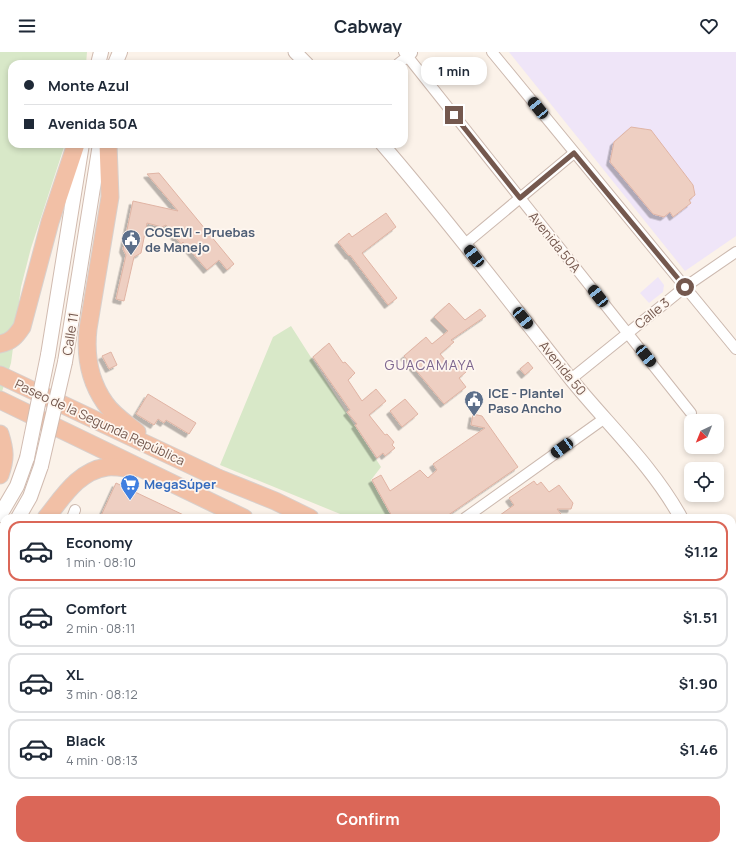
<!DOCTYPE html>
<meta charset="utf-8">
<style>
:root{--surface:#fff;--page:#f2f2f3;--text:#1f2937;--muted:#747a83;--line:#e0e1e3;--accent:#db6758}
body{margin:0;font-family:Manrope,sans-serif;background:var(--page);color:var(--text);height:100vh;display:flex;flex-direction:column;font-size:15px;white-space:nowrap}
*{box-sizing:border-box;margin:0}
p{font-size:13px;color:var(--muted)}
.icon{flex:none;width:22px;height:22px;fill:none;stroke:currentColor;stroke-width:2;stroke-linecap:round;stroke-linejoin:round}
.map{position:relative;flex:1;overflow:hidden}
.sheet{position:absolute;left:0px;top:462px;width:736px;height:336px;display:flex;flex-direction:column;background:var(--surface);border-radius:12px 12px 0 0;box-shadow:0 2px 6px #0003}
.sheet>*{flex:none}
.guide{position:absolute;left:8px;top:8px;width:400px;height:88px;border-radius:12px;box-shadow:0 2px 6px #0003;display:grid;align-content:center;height:88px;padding:0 16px;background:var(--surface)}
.needle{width:26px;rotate:223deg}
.controls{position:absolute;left:684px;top:362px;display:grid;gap:8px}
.controls a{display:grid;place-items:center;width:40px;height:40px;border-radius:8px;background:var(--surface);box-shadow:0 2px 6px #0003;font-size:20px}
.end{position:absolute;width:18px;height:18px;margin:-9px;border:5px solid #74584e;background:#fff;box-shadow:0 0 0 2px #fff}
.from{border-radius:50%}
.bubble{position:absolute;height:28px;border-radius:12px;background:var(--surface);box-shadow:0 2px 6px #0003;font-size:13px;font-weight:700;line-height:28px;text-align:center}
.car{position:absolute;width:12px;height:24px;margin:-12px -6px;border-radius:5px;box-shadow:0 0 3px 1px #0007;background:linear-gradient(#222 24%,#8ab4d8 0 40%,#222 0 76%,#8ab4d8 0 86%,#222 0)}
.guide b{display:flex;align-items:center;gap:14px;height:38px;font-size:15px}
.guide b+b{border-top:1px solid var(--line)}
.guide i{width:10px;height:10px;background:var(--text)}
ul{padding:7px 0 0;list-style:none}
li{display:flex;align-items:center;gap:12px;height:60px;margin:0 8px 6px;padding:0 8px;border:2px solid var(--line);border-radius:12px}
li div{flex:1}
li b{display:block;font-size:15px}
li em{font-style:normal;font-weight:700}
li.on{border-color:var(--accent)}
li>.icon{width:36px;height:36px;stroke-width:1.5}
.cta{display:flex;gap:8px;margin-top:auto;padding:8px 16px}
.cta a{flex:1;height:46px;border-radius:12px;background:var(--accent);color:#fff;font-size:16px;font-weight:700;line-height:46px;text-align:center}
header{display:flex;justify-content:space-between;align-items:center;height:52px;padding:0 16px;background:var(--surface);font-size:18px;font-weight:700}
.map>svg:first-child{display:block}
.residential{fill:#f2e3d8}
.education{fill:#efe5f8}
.green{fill:#d8e8c8}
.building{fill:#eecfc2;stroke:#e0b4a4;filter:url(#shadow)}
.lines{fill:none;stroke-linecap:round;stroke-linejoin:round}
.trunk-tunnel{stroke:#d9ccc2;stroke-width:17;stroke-dasharray:17 8;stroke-linecap:butt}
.minor-casing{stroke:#ccb9af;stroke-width:12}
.tertiary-casing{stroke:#ccb9af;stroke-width:15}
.secondary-casing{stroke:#d1bbb0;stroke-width:16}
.trunk-casing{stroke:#d8d0cd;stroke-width:19}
.minor{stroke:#fff;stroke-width:10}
.tertiary{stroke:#fff;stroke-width:13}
.secondary{stroke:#fff;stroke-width:14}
.trunk{stroke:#f2c0a6;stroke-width:17}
.secondary-bridge-casing{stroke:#d1bbb0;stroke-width:16;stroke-linecap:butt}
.secondary-bridge{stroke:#fff;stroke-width:14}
.route{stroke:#74584e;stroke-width:5}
.labels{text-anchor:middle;stroke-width:3.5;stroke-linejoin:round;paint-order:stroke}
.service-label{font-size:13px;font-weight:bold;fill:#4e5e75;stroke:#fef6ef;text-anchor:start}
.street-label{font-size:13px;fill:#74584e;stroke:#fef6ef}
.shop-label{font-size:13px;font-weight:bold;fill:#366cbe;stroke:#fef6ef;text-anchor:start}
.neighbourhood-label{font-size:14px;letter-spacing:1px;fill:#7d668f;stroke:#fef6ef}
</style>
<header><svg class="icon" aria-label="menu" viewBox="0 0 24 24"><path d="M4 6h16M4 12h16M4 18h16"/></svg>Cabway<svg class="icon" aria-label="heart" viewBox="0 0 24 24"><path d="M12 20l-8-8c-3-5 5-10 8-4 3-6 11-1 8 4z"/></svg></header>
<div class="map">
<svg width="736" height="798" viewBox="0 0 736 798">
<defs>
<filter id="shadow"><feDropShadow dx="-3.5" dy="3.5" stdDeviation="0" flood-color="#0004"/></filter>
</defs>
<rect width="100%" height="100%" fill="#fbf2e9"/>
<g class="residential">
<polygon points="0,691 4,695 4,709 0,714"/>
<polygon points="4,731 4,794 76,794 77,798 0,798 0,736"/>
</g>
<g class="education">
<polygon points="509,0 736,0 736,184 685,219"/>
<polygon points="658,225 664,233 663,240 649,251 640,241"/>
</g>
<g class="green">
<polygon points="0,0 87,0 86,12 12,12 12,92 65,92 31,196 21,235 11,311 0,346"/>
<polygon points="291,274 381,415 371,428 392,466 350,466 220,413 273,285"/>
<polygon points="732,617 736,623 736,655 732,653"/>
</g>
<g class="building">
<polygon points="631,75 651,78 693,133 695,143 689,148 691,151 673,165 670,160 664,165 653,162 610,110 614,90"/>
<polygon points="159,121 234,212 227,218 219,208 207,218 183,190 181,192 166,173 162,175 147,171 141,201 134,205 124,249 116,247 126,203 123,197 133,149 178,159 147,122"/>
<polygon points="386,161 396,175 362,201 397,246 388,253 350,203 349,204 338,190 349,181 352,185"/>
<polygon points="449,251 465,268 480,257 486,264 451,288 454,290 440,302 452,316 458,310 466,320 459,326 466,335 444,352 404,304 426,285 432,292 448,279 434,265"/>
<polygon points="329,291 343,311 345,310 355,321 348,328 362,349 376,337 386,349 369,363 385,383 387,382 394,390 392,393 395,396 385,404 383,401 377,406 355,373 357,372 347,360 350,358 313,305"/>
<polygon points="111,300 117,313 109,317 102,304"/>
<polygon points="528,310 533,316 525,323 520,317"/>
<polygon points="148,342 196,371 189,382 166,368 164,371 158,367 154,373 136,362"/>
<polygon points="405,347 418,362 402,375 390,359"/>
<polygon points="473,362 482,364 518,415 444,466 393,466 372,428 381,423 390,439 420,418 428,426 437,418 433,412 485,376 471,373"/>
<polygon points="534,429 537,433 541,430 549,440 559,433 573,451 571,457 557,457 564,466 496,466 514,453 509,446"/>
<polygon points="116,431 190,466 100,466"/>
</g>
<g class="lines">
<g class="trunk-tunnel">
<polyline points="732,666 736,668"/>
<polyline points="732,691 736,693"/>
</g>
<g class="minor-casing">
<g id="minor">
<polyline points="404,0 691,361"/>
<polyline points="492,0 736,297"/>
<polyline points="398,12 412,1"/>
<polyline points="465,192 574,101"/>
<polyline points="571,327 685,235 736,200"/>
<polyline points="72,466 75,458"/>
<polyline points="465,466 605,366"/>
<polyline points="732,539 736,536"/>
<polyline points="0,540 4,537"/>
<polyline points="0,644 4,642"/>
<polyline points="0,683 4,687"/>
<polyline points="732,713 736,715"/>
<polyline points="0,725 4,720"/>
<polyline points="82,794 83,798"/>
<polyline points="178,794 180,798"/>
<polyline points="357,794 360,798"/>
<polyline points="495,794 502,798"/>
<polyline points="342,798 347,794"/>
<polyline points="570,798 572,794"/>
</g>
</g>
<g class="tertiary-casing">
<g id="tertiary">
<polyline points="295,0 307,12"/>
<path d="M382,92C448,168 508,248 570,326C607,372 652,413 681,466"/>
<polyline points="732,570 736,570"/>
</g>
</g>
<g class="secondary-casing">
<g id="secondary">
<polyline points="98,12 101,0"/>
<polyline points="115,12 120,0"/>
<polyline points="48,303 82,92"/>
<polyline points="65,310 100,92"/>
<polyline points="0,463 17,434 27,406"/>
<polyline points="18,466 30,445 41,414"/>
<polyline points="0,487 4,483"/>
<polyline points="732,611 736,616"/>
<polyline points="732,685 736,681"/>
<polyline points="665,798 667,794"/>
</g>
</g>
<g class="trunk-casing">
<g id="trunk">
<path d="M108,92L110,145L88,277C85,304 89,328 105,351C113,363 126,371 137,380"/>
<path d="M0,292C11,290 16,284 22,275L50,170L76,92"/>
<polyline points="0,323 218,426 275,449 310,466"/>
<polyline points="0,348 244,466"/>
<path d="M0,382C5,398 6,406 0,423"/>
<path d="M46,466C63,445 78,419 107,415C115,414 124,416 132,417"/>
<polyline points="0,514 4,511"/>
<polyline points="732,702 736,704"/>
</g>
</g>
<use href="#minor" class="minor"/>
<use href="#tertiary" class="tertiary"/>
<use href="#secondary" class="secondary"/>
<use href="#trunk" class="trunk"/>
<g class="secondary-bridge-casing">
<g id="secondary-bridge">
<polyline points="27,406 48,303"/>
<polyline points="41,414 65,310"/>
</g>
</g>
<use href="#secondary-bridge" class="secondary-bridge"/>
</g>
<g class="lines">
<polyline class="route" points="454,63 520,146 574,101 685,235"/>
</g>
<defs>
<g id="civic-pin" transform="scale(1)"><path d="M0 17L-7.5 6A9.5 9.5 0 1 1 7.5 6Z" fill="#5c6f8a" stroke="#fef6ef"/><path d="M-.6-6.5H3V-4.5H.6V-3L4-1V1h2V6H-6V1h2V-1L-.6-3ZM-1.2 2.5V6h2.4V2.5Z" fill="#fff"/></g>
<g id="supermarket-pin" transform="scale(1)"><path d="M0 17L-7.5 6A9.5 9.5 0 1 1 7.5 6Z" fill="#3f7fe0" stroke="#fef6ef"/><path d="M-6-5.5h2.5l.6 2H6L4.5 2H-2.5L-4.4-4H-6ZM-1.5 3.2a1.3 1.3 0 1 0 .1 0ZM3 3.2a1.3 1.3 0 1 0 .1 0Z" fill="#fff"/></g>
</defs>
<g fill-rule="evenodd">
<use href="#civic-pin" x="131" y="187"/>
<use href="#civic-pin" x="474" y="348"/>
<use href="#supermarket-pin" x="130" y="432"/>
</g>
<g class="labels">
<g class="service-label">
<text x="145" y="185">COSEVI - Pruebas<tspan x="145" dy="15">de Manejo</tspan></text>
<text x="488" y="346">ICE - Plantel<tspan x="488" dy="15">Paso Ancho</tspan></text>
</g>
<g class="street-label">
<text transform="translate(555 190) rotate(51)" y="5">Avenida 50A</text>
<text transform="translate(652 261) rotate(-39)" y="5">Calle 3</text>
<text transform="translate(70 282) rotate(-81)" y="5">Calle 11</text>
<text transform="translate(563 316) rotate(51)" y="5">Avenida 50</text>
<text transform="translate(100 370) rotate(25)" y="5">Paseo de la Segunda República</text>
</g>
<g class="shop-label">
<text x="144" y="437">MegaSúper</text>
</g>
<g class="neighbourhood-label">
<text x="430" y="318">GUACAMAYA</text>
</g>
</g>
</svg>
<div class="controls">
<a><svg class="needle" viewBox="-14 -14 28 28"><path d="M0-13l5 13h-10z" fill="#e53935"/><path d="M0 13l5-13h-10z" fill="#747a83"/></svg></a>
<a><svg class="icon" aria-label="locate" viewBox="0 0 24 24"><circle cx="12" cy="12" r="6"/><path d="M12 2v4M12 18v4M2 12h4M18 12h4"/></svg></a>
</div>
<i class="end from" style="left:685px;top:235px"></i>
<i class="end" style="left:454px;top:63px"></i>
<div class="bubble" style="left:421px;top:5px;width:66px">1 min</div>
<i class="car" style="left:538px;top:56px;rotate:321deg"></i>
<i class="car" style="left:474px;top:204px;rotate:322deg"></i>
<i class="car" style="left:598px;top:244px;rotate:322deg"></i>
<i class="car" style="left:523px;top:266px;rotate:141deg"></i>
<i class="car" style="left:646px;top:304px;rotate:141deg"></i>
<i class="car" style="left:562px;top:396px;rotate:234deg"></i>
<div class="guide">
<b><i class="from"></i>Monte Azul</b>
<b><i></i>Avenida 50A</b>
</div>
<section class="sheet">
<ul>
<li class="on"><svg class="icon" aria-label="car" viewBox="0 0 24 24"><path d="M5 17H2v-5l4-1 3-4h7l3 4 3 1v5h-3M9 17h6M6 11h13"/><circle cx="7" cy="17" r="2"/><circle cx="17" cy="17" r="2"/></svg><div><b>Economy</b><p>1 min · 08:10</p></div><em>$1.12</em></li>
<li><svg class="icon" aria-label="car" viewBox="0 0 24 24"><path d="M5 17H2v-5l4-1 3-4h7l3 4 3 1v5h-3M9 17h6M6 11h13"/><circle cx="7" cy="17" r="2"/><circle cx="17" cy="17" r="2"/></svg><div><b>Comfort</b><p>2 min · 08:11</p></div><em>$1.51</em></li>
<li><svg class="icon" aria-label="car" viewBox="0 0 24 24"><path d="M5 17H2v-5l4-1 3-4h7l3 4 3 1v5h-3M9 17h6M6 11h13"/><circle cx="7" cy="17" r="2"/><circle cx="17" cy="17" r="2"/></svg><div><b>XL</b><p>3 min · 08:12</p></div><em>$1.90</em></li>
<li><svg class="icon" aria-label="car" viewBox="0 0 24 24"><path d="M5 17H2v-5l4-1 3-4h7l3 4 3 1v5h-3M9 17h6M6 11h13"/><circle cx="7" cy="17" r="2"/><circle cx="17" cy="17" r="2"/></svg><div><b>Black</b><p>4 min · 08:13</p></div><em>$1.46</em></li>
</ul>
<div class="cta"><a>Confirm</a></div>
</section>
</div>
